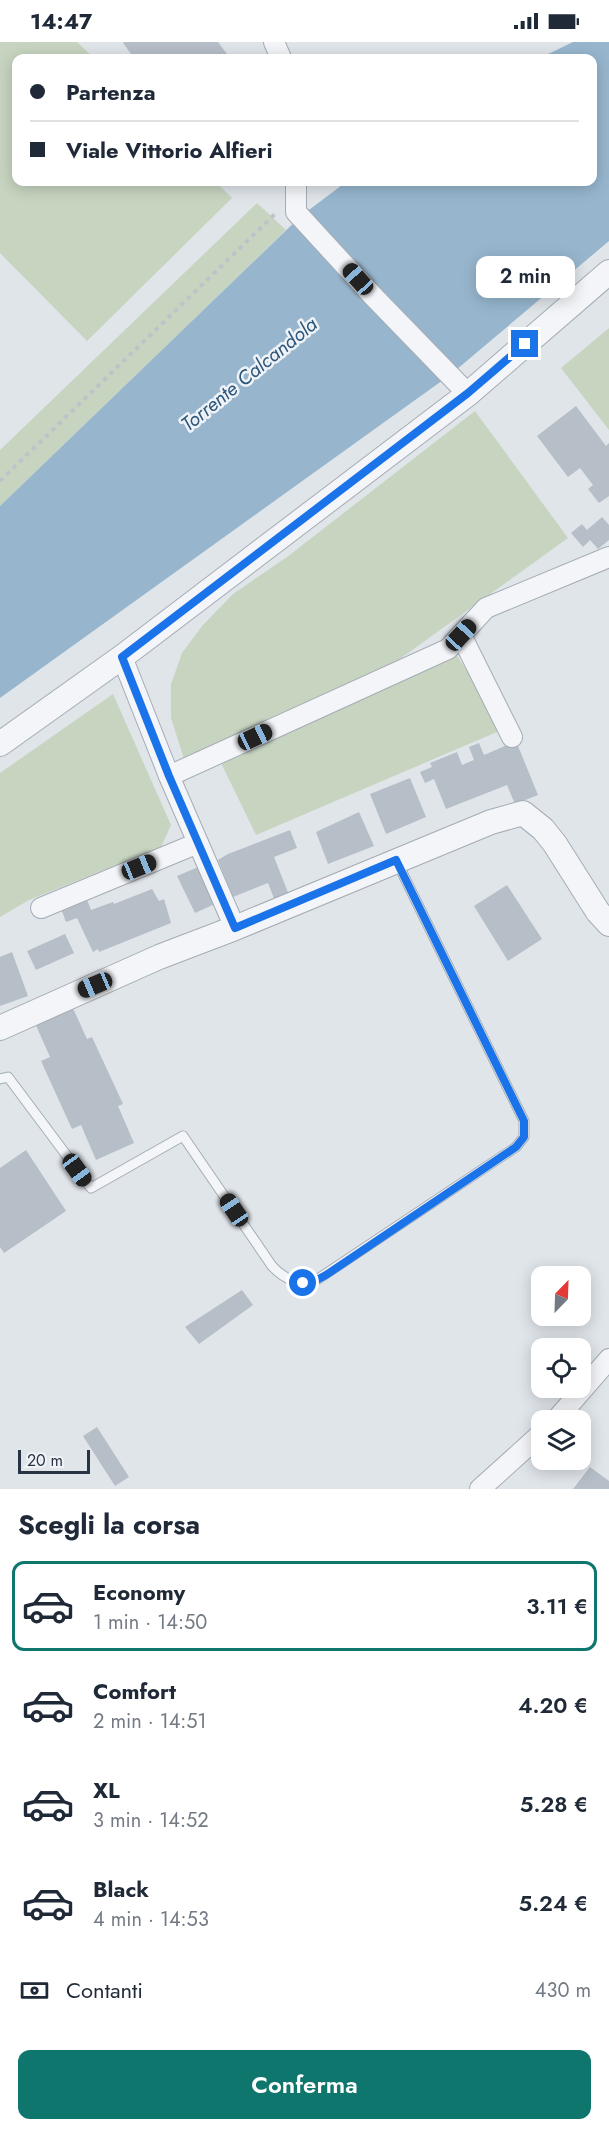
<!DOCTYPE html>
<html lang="it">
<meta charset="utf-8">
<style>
:root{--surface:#fff;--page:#f6f6f7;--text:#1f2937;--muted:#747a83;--line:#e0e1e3;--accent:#0f766e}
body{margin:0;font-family:Jost,sans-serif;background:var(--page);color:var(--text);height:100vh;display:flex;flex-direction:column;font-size:22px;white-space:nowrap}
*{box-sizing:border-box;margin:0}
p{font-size:20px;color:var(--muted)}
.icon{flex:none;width:33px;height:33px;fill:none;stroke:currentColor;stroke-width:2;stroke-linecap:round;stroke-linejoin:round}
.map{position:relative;height:1447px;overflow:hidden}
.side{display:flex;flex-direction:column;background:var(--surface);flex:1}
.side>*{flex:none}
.banner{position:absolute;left:12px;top:12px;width:585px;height:132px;border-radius:12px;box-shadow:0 3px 15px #0003;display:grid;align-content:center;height:132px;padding:0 18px;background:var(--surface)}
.needle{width:39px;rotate:23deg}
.fabs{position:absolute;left:531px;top:1224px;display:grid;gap:12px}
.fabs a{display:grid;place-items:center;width:60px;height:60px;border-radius:12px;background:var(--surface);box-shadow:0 3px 15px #0003;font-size:30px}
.scale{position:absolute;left:18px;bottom:15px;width:72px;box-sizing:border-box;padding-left:6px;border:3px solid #273443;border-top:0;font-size:16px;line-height:21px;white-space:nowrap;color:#273443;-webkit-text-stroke:4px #eff3f7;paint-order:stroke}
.end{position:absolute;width:27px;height:27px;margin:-14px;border:8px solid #1a73e8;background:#fff;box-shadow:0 0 0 3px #fff}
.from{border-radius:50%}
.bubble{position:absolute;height:42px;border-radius:12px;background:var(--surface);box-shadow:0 3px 15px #0003;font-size:20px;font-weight:600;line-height:42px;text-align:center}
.car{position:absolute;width:18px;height:36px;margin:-18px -9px;border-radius:8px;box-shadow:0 0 4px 2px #0007;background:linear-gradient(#222 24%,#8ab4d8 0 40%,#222 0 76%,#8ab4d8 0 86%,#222 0)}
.banner b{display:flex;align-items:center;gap:21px;height:57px;font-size:22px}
.banner b+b{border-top:2px solid var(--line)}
.banner i{width:15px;height:15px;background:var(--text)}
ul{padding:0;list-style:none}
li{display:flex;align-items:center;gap:18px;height:90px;margin:0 12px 9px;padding:0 6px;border:3px solid transparent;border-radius:12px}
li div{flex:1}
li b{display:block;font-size:22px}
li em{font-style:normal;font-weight:600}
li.selected{border-color:var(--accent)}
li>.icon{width:54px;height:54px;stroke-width:1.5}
h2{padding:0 18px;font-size:27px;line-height:72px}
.pay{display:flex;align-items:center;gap:15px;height:66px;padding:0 18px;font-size:22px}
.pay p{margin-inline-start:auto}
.action{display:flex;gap:12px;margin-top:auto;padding:12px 18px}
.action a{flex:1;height:69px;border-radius:12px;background:var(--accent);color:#fff;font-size:24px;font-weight:600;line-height:69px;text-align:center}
.status{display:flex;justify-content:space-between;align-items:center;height:42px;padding:0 30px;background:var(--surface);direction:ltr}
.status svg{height:16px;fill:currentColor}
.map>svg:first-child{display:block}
.green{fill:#c7d5c0}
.water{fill:#97b6ce}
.building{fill:#b6bec8}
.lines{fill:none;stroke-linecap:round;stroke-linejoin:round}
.service-casing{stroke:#a5acb5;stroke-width:11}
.minor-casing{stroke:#a5acb5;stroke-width:22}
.tertiary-casing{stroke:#a5acb5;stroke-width:26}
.path{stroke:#bec3c9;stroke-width:4;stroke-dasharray:4.5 4.5;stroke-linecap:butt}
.service{stroke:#f3f5f8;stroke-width:9}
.minor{stroke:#f3f5f8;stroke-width:20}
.tertiary{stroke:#f3f5f8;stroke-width:24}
.route{stroke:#1a73e8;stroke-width:8}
.labels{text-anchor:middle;stroke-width:5;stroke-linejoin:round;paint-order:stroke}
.water-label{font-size:20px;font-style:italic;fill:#2d577b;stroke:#eff3f7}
</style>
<div class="status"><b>14:47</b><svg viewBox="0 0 49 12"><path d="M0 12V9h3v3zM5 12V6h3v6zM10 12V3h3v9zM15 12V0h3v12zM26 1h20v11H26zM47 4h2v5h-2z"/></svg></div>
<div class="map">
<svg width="609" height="1447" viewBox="0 0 609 1447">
<rect width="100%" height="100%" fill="#e0e5ea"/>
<g class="green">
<polygon points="0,0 77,0 94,16 16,16 16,140 216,140 232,156 87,299 0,211"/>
<polygon points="257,161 286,188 0,464 0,408"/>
<polygon points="609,286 609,388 561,326"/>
<polygon points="475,369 568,496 379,632 184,717 171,676 171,642 182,611 202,584 233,552 287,515"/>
<polygon points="456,612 504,687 256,793 220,719"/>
<polygon points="113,652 171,783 161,805 29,858 0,875 0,731"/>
</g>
<polygon class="water" points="573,0 609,0 609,199 450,333 0,656 0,464 301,174 346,140 592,140 592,16 540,16"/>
<g class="building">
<polygon points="124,0 218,0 230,16 134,16 123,1"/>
<polygon points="576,364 606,404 609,401 609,454 599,461 588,447 593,443 580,426 568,435 537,394"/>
<polygon points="602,475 609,483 609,498 598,507 590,498 583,505 571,491 582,482 587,488"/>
<polygon points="516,699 538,753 515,762 507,743 446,767 434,737 425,741 420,730 432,725 430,721 457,710 462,723 474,718 469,705 479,701 484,713"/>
<polygon points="410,736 426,775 386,792 370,752"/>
<polygon points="359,770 374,804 328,822 316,790"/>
<polygon points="290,788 297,806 274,815 289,853 275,859 268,841 233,855 218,818 228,812"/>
<polygon points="203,823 215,862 195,871 177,834"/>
<polygon points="507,843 542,897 508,919 474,864"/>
<polygon points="152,847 159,859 164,857 171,881 99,910 98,907 93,910 77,876 66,880 60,864 86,855 91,868 113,860 114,862"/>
<polygon points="65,892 74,911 36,928 27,909"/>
<polygon points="12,910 28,954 0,964 0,915"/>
<polygon points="71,962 87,997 92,995 123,1062 118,1064 134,1101 96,1118 81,1083 72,1087 41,1019 50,1015 34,979"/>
<polygon points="26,1108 66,1169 4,1211 0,1205 0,1126"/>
<polygon points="242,1248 253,1263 199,1302 185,1285"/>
<polygon points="97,1385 129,1435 115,1444 83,1394"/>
<polygon points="590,1425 609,1439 609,1447 573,1447"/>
</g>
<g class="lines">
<g class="service-casing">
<path id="service" d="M0,1037L8,1035L91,1146L183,1094L272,1224C285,1238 297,1242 315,1239L516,1105L524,1095V1079L397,820"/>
</g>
<g class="minor-casing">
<g id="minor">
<polyline points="274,0 281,16"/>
<polyline points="296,140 296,170 373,254 468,352"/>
<polyline points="461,593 512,695"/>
<polyline points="122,615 169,734 235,886"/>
<polyline points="169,734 448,607 486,566 609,515"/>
<polyline points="41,866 198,801"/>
<polyline points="556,1378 609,1317"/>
<polyline points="480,1447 542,1391"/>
</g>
</g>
<g class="tertiary-casing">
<g id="tertiary">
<polyline points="0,702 122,615 468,352 609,230"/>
<polyline points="0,986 159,915 235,886 491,780 523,771 543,787 555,802 598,870 609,882"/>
</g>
</g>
<polyline class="path" points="0,439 275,172"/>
<use href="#service" class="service"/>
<use href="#minor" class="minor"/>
<use href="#tertiary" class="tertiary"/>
</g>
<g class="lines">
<polyline class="route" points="303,1241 315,1239 326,1233 516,1105 524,1095 524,1079 396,818 235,886 169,734 122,615 468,351 525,302"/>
</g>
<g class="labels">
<g class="water-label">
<text transform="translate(249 332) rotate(-39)" y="7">Torrente Calcandola</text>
</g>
</g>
</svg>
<div class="fabs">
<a><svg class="needle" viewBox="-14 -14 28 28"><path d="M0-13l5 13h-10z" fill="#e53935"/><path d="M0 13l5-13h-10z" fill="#747a83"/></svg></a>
<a><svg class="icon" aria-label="locate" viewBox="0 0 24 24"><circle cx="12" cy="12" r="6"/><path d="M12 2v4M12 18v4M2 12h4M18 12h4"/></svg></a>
<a><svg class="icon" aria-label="layers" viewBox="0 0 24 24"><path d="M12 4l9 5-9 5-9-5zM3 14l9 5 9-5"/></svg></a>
</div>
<div class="scale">20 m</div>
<i class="end from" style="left:303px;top:1241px"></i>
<i class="end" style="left:525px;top:302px"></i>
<div class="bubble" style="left:476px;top:214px;width:99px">2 min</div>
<i class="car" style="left:358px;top:237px;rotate:318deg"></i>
<i class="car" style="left:461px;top:593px;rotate:43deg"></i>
<i class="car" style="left:255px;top:695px;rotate:65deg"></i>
<i class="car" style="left:139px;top:825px;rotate:68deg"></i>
<i class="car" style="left:95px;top:943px;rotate:247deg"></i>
<i class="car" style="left:77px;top:1128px;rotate:144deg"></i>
<i class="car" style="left:234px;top:1168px;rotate:326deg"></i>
<div class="banner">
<b><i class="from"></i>Partenza</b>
<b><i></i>Viale Vittorio Alfieri</b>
</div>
</div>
<section class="side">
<h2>Scegli la corsa</h2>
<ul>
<li class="selected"><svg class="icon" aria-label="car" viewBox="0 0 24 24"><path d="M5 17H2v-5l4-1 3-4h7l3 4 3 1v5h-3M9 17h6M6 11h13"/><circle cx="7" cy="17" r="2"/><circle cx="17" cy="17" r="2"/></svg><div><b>Economy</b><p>1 min · 14:50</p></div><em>3.11 €</em></li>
<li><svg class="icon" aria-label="car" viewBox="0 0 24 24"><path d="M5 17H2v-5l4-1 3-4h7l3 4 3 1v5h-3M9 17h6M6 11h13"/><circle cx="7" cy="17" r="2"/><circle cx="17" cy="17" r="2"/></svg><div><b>Comfort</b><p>2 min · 14:51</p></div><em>4.20 €</em></li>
<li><svg class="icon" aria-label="car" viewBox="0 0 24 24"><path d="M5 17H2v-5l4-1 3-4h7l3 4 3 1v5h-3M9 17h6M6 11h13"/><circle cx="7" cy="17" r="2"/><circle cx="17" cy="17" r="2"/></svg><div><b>XL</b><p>3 min · 14:52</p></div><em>5.28 €</em></li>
<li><svg class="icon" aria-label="car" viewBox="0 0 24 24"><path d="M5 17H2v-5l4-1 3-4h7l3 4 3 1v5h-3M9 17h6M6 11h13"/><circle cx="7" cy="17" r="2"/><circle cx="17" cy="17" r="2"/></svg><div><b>Black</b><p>4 min · 14:53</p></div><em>5.24 €</em></li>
</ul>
<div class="pay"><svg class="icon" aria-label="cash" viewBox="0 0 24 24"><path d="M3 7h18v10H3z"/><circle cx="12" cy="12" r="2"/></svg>Contanti<p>430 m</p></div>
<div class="action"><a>Conferma</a></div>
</section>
